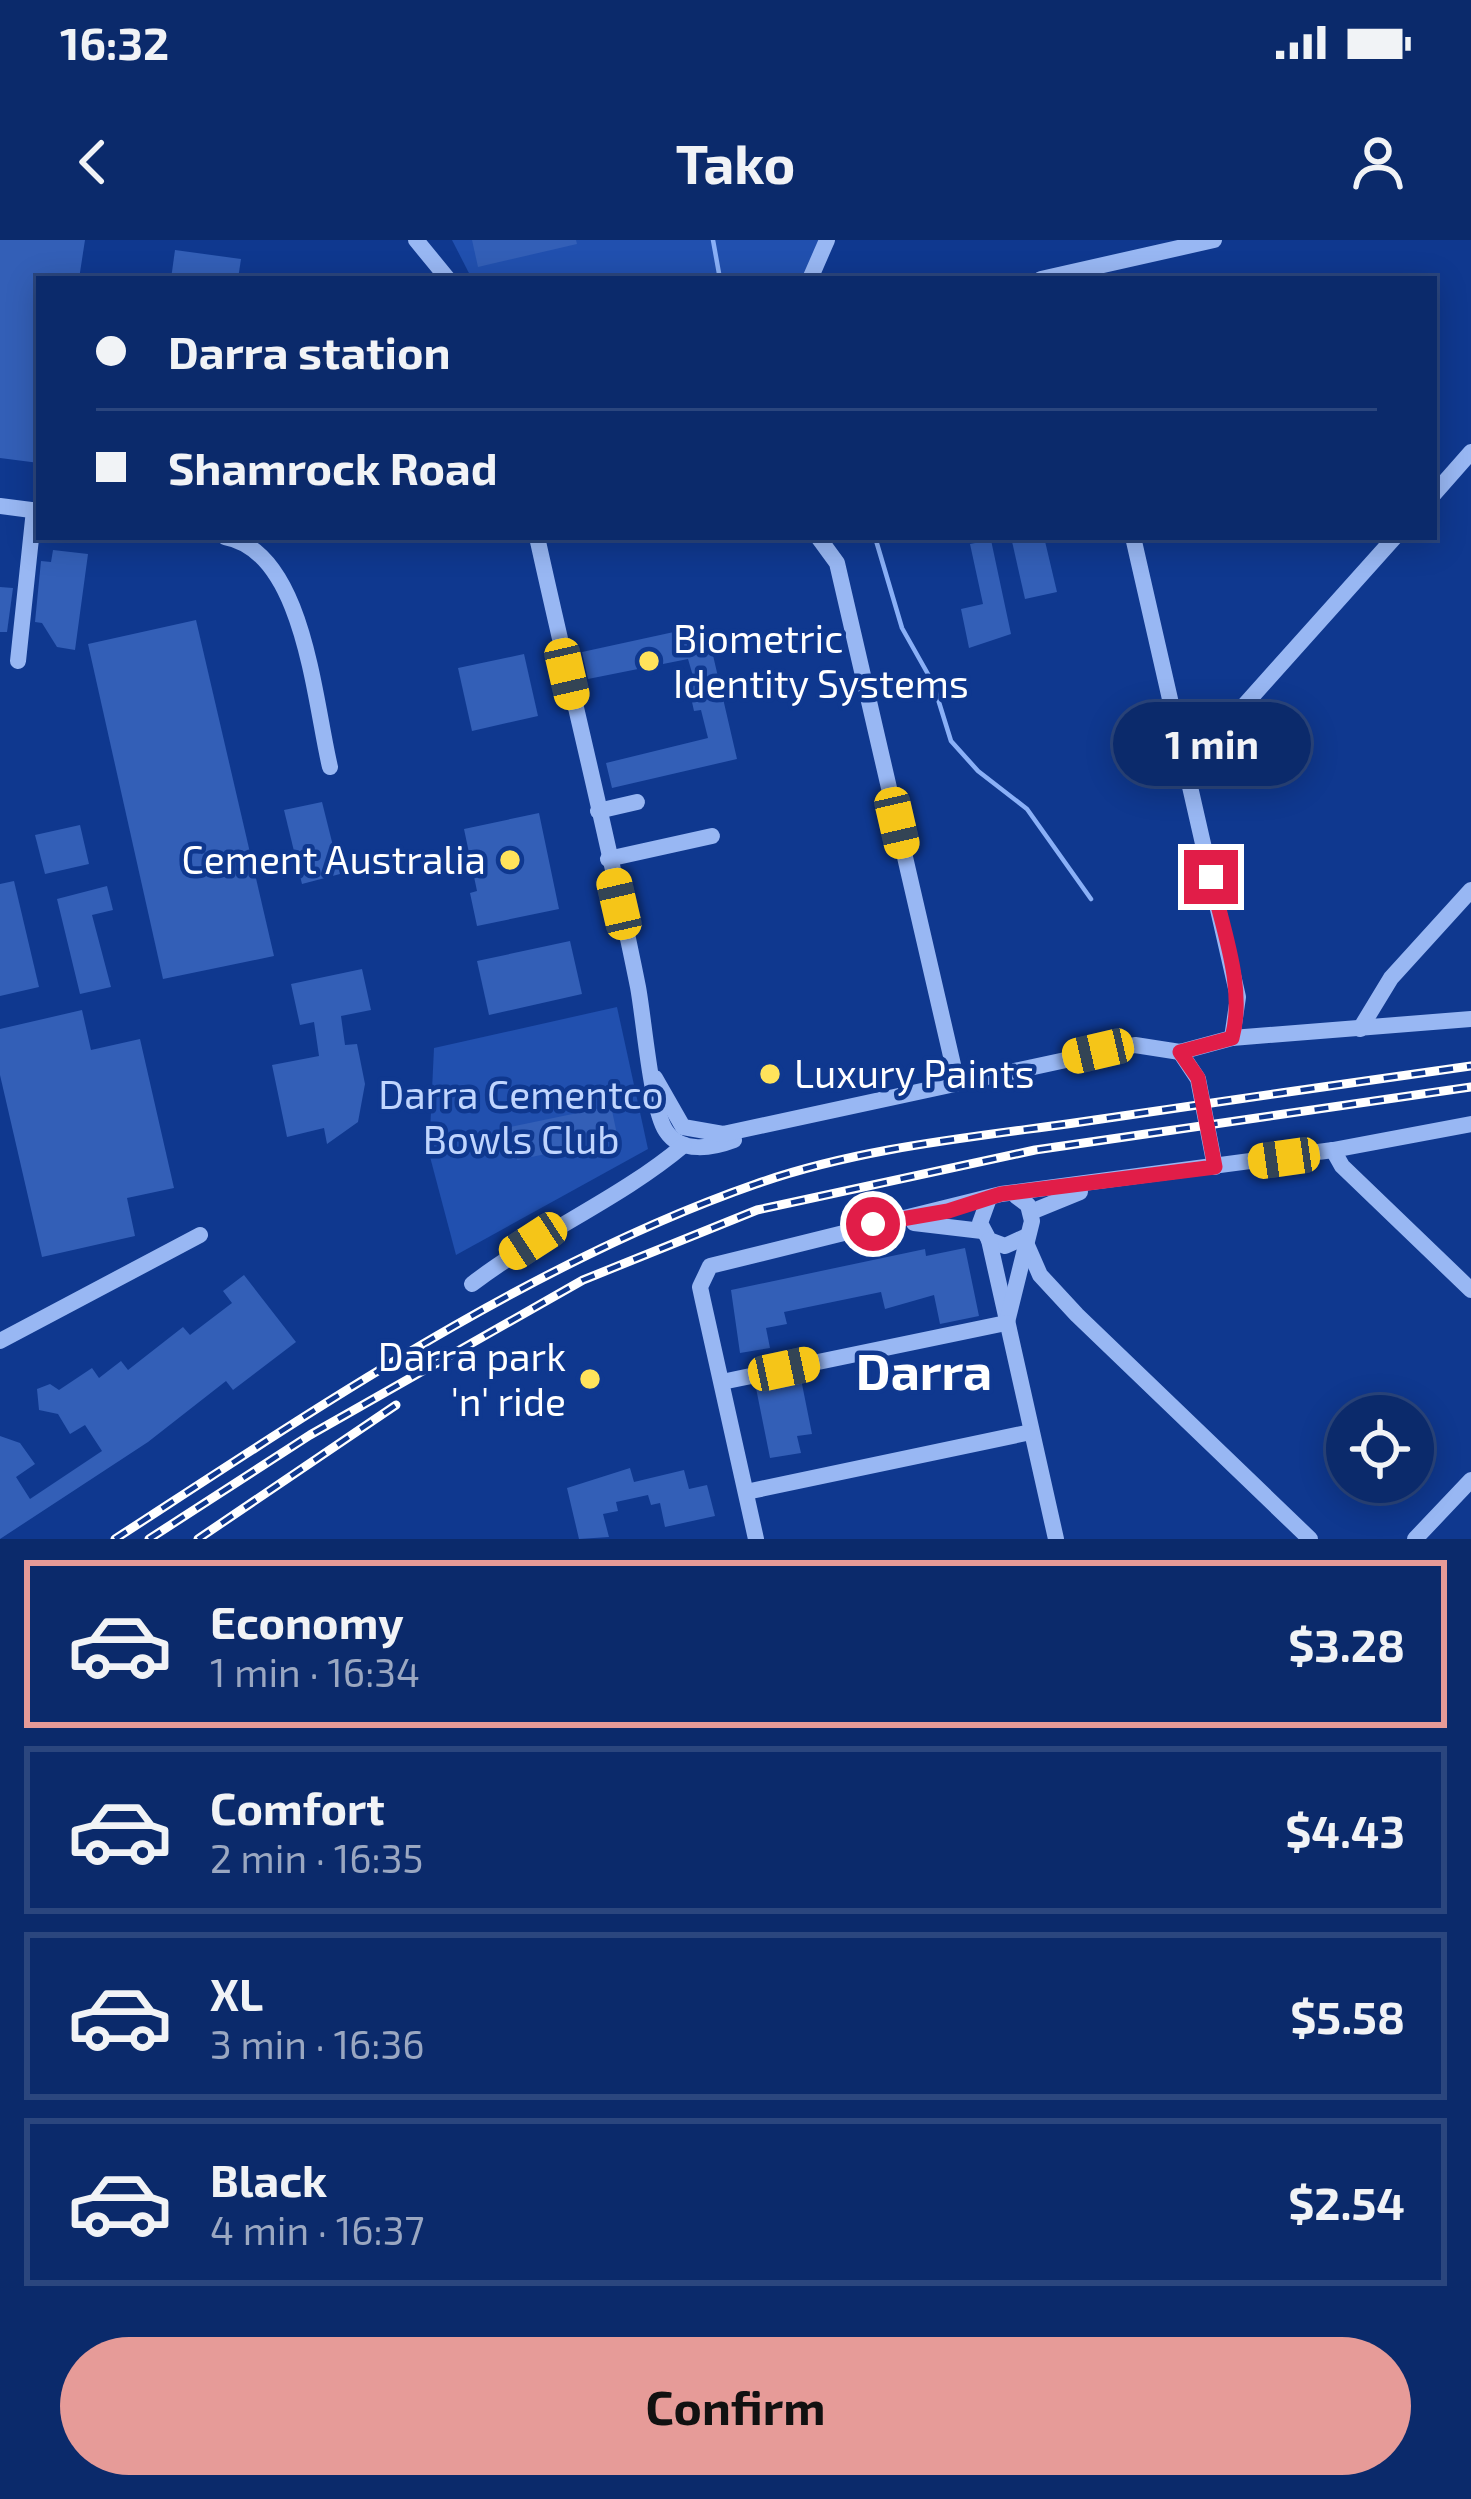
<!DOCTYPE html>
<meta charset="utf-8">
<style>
:root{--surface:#0b2a6b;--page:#143271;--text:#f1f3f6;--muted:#9aa7c1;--line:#2b467e;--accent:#e69b98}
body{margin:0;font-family:"Exo 2",sans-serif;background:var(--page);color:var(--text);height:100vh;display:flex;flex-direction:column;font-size:45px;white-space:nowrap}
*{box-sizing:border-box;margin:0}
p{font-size:39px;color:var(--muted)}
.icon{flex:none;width:66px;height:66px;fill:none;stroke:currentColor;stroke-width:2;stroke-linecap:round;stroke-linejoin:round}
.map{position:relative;height:1299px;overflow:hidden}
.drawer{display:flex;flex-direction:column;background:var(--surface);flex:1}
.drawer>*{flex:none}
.guide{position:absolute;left:36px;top:36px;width:1401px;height:264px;border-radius:0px;box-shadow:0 6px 30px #0003,0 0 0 3px var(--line);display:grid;align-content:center;height:264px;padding:0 60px;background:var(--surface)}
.fabs{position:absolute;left:1326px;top:1155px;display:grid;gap:24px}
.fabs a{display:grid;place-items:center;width:108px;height:108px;border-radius:50%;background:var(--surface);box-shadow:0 6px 30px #0003,0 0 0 3px var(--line);font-size:60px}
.end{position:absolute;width:54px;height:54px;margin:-27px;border:15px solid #e11d48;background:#fff;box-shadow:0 0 0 6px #fff}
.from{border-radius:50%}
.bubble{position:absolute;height:84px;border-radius:42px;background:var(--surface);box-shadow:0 6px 30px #0003,0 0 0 3px var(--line);font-size:39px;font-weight:700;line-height:84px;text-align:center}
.car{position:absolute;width:36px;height:72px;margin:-36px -18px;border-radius:15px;box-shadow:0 0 9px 3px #0007;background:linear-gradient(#f5c518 24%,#345 0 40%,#f5c518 0 76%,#345 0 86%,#f5c518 0)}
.guide b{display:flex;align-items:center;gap:42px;height:114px;font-size:45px}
.guide b+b{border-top:3px solid var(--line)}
.guide i{width:30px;height:30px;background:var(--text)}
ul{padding:21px 0 0;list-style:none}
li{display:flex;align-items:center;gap:36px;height:168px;margin:0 24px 18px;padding:0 36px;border:6px solid var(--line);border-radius:0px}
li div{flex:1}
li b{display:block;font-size:45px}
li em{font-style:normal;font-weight:700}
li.active{border-color:var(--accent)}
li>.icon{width:108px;height:108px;stroke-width:1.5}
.action{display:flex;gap:24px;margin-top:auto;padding:24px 60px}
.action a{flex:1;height:138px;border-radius:72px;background:var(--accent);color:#111;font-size:48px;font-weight:700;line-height:138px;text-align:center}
.status{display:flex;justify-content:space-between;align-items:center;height:84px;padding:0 60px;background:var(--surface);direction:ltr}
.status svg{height:33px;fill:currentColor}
header{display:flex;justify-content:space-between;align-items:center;height:156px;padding:0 60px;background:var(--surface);font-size:54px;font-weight:700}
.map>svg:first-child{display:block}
.green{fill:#2150af}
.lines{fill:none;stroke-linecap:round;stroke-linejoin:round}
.stream{stroke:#8ab0f7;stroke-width:4.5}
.building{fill:#335fb7}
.minor{stroke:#98b7f3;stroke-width:16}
.rail-casing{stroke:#fff;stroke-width:9}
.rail{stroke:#0f388f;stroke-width:4.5;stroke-dasharray:14;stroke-linecap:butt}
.route{stroke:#e11d48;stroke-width:15}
.poi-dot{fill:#ffe35b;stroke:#0f388f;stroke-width:4.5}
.labels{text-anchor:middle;stroke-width:9;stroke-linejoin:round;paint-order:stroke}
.poi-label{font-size:39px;fill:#fff;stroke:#0f388f;text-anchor:start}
.park-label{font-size:39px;fill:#c0d5fe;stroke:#0f388f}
.district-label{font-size:51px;font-weight:bold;fill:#fff;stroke:#0f388f}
</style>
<div class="status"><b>16:32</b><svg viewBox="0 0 49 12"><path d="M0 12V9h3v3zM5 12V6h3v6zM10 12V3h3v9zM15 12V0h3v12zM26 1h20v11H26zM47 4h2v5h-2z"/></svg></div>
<header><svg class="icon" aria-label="back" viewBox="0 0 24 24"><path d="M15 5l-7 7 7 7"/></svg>Tako<svg class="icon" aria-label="person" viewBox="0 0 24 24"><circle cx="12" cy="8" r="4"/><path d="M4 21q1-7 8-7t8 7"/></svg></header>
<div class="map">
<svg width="1471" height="1299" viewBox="0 0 1471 1299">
<rect width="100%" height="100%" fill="#0f388f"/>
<g class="green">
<polygon points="452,0 820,0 803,39 472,39"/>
<polygon points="617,767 648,909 456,1015 429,913 434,808"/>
</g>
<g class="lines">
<g class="stream">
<polyline points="713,0 720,39"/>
<polyline points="875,297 902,388 933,443 951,501 978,531 1027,569 1091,659"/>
</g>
</g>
<g class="building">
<polygon points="0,0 85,0 79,39 39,39 39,223 0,218"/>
<polygon points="472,0 576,0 577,4 478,27"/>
<polygon points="175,10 241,19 238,39 171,39"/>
<polygon points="1011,297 1044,297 1057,352 1025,359"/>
<polygon points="991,300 1011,394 969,408 961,369 983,364 970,304"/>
<polygon points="53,310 88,314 75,410 57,407 42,383 35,382 41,321 51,322"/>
<polygon points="0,347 13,348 7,392 0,392"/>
<polygon points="196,380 274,716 163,739 88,404"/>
<polygon points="706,385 737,519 612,548 606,523 708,498 701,470 694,471 688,444 695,443 688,419 588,439 582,412"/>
<polygon points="524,414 538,476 472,491 458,428"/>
<polygon points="322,562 340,634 302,644 284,570"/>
<polygon points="539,573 559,669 477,686 470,653 477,651 464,589"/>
<polygon points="80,585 89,624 45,634 35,595"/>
<polygon points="14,641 39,747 0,756 0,644"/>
<polygon points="107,646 113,670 92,675 111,747 80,754 57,659"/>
<polygon points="570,701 582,754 489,775 477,721"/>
<polygon points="362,729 371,770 341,776 345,805 357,804 365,844 358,882 327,904 324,888 287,897 272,825 319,816 314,782 300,785 291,744"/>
<polygon points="82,770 91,810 140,799 174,948 127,958 135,996 42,1017 0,835 0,789"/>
<polygon points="611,866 618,899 517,920 510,887"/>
<polygon points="965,1008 979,1076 940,1084 934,1055 885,1069 881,1052 784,1072 787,1084 766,1088 770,1108 740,1113 731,1050 925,1009 926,1016"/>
<polygon points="244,1035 296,1102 233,1150 226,1141 148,1202 0,1299 0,1196 20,1203 35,1224 16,1237 30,1259 102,1211 85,1185 70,1194 58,1174 39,1170 37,1149 50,1144 59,1150 92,1128 99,1138 121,1121 128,1130 183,1087 190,1095 232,1063 223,1051"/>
<polygon points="801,1139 812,1194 797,1196 801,1213 770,1218 756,1148"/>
<polygon points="630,1228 634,1242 684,1230 689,1249 707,1245 715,1276 665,1287 660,1263 651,1265 648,1255 616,1262 618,1271 603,1274 609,1297 579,1299 567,1248"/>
</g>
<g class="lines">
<g class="minor">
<polyline points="416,0 448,39"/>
<polyline points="810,39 827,0"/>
<polyline points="1041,39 1214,0"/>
<polyline points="1434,254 1471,212"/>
<polyline points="0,266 39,271"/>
<path d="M225,297C304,311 314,460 330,527"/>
<path d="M537,297C570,447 608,597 638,747C644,779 651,869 666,891C681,914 713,908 734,900"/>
<polyline points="818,297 837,323 957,842"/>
<polyline points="1133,297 1238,757 1232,798"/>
<polyline points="18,421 34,270"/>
<polyline points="1184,518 1215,498 1395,297"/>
<polyline points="598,571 637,562"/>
<polyline points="608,619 712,596"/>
<polyline points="1360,789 1391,738 1471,650"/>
<polyline points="1180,812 1198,839 1215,927"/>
<polyline points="655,838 683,887 723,894 1135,805 1180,812 1232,798 1471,779"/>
<polyline points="1333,910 1342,926 1471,1050"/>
<polyline points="988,961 980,983 989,1000 1005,1006 1027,996"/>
<polyline points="1031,972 1080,952"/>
<polyline points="914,983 982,991"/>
<polyline points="989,1000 1056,1299"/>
<polyline points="1026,1003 1040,1035 1077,1075 1310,1299"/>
<path d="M472,1044C540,992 620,959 684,905"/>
<polyline points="1007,1082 1032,981 1028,965 1016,956"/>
<polyline points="0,1101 200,995"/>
<polyline points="722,1142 1006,1083"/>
<polyline points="746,1252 1031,1192"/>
<polyline points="756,1299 703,1061 700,1047 710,1026 1001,954 1333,910 1471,884"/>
<polyline points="1415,1299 1471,1240"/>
</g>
<g class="rail-casing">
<g id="rail">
<path d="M115,1299C314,1170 531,1022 756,944C855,909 964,898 1067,884C1202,864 1336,845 1471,826"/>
<polyline points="149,1299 310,1195 583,1040 757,970 1035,910 1471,847"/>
<polyline points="198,1299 396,1165"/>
</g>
</g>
<use href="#rail" class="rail"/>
</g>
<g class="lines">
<path class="route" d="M873,984L948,971L1001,954L1215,927L1198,838L1180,812L1232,798C1246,747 1222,688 1211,637"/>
</g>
<g class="poi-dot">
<circle cx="649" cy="421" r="12"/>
<circle cx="510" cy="620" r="12"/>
<circle cx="770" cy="834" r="12"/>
<circle cx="590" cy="1139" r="12"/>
</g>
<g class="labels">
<g class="poi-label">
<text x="673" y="413">Biometric<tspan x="673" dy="45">Identity Systems</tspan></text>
<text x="486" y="634" text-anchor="end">Cement Australia</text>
<text x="794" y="848">Luxury Paints</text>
<text x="566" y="1131" text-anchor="end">Darra park<tspan x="566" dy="45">'n' ride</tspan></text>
</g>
<g class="park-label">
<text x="521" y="869">Darra Cementco<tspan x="521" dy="45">Bowls Club</tspan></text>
</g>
<g class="district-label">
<text x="924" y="1150">Darra</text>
</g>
</g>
</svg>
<div class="fabs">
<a><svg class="icon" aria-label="locate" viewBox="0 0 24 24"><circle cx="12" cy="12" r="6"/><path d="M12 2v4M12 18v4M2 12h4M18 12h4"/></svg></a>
</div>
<i class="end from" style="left:873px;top:984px"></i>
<i class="end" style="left:1211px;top:637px"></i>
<div class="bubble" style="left:1113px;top:462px;width:198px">1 min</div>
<i class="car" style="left:567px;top:434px;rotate:167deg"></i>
<i class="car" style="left:897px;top:583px;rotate:167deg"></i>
<i class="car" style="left:619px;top:664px;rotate:347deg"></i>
<i class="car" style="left:1098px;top:811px;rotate:257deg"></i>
<i class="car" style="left:1284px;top:918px;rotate:262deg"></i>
<i class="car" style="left:533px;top:1001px;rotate:237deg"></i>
<i class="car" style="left:784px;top:1129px;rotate:78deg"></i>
<div class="guide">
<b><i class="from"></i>Darra station</b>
<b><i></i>Shamrock Road</b>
</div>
</div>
<section class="drawer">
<ul>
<li class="active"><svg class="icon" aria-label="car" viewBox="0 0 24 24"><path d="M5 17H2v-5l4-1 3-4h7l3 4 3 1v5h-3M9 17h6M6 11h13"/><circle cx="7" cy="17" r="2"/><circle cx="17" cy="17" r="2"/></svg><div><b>Economy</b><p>1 min · 16:34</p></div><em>$3.28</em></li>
<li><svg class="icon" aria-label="car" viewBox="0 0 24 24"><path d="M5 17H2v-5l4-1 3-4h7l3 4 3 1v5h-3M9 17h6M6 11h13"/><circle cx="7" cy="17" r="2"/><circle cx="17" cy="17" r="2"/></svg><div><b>Comfort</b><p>2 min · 16:35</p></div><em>$4.43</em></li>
<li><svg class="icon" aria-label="car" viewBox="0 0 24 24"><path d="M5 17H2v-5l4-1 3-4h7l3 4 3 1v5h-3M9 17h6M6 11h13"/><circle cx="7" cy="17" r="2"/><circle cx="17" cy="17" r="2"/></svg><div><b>XL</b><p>3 min · 16:36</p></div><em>$5.58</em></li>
<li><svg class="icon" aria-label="car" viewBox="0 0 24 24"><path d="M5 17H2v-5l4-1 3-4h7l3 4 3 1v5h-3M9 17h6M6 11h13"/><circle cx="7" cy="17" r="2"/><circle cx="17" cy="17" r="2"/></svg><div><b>Black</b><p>4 min · 16:37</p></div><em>$2.54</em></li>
</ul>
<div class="action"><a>Confirm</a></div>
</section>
